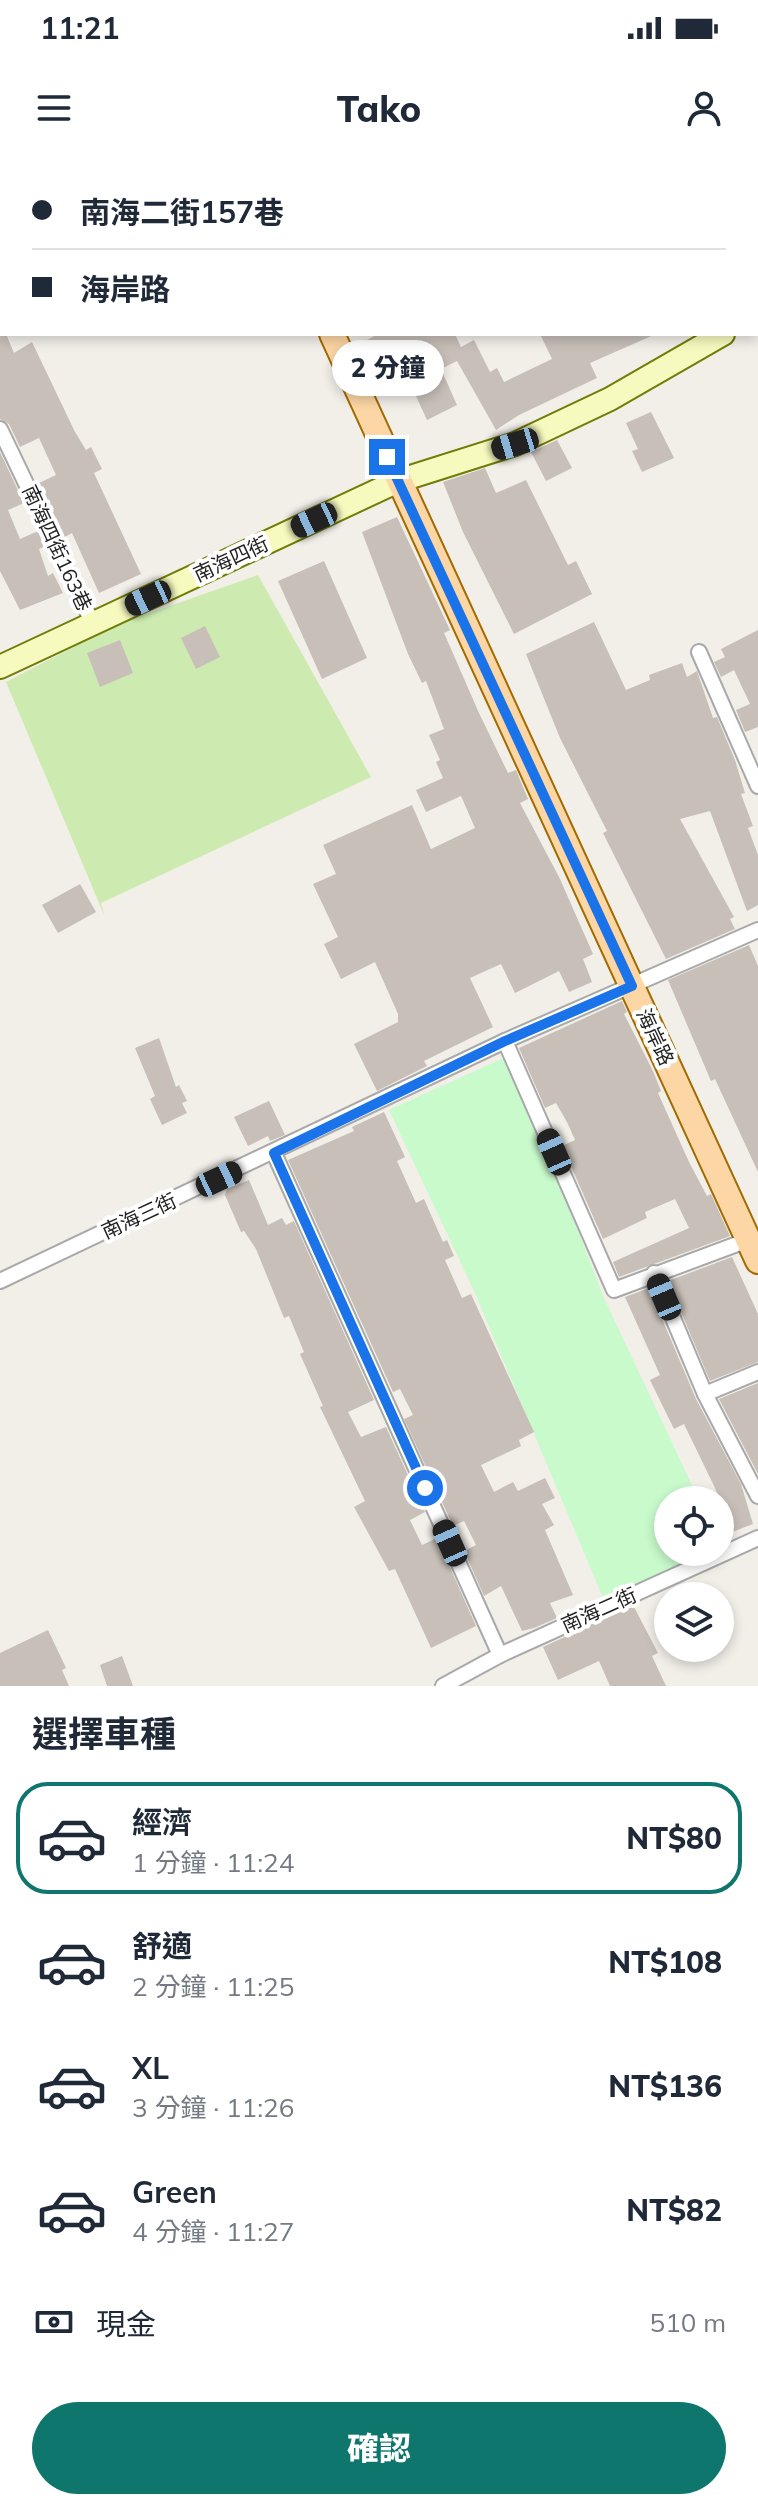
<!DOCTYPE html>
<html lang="zh-TW">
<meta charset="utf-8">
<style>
:root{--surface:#fff;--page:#f2f2f3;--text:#1f2937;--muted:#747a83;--line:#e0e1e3;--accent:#0f766e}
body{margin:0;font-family:Mulish,"Noto Sans TC",sans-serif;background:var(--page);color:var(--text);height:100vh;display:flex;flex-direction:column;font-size:30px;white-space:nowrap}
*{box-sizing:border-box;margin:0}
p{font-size:26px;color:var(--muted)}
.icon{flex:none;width:44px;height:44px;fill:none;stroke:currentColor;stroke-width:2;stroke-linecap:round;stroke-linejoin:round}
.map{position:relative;height:1526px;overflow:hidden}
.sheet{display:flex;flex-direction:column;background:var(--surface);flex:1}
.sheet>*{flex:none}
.banner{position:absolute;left:0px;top:0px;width:758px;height:176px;box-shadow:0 4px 12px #0003;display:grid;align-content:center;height:176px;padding:0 32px;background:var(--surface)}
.controls{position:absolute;left:654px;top:1326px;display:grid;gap:16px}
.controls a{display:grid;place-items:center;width:80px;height:80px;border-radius:50%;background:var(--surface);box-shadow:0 4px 12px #0003;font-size:40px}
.end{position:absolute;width:36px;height:36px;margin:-18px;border:10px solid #1a73e8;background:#fff;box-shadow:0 0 0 4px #fff}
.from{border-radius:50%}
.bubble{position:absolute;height:56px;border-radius:28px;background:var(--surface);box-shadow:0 4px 12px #0003;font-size:26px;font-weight:800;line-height:56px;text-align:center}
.car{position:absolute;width:24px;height:48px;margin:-24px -12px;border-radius:10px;box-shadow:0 0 6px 2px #0007;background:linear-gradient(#222 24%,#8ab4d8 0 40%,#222 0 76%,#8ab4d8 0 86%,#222 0)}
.banner b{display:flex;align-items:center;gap:28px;height:76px;font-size:30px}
.banner b+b{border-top:2px solid var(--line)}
.banner i{width:20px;height:20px;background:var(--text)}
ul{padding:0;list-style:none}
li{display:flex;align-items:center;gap:24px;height:112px;margin:0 16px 12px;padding:0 16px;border:4px solid transparent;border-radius:32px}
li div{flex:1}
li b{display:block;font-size:30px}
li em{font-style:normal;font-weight:800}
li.on{border-color:var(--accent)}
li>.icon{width:72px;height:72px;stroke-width:1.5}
h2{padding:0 32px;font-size:36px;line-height:96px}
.pay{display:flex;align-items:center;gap:20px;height:88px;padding:0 32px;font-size:30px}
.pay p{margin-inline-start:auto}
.button{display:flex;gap:16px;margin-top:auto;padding:16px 32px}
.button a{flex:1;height:92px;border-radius:48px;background:var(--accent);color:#fff;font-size:32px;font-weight:800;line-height:92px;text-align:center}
.status{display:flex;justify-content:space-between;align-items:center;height:56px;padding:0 40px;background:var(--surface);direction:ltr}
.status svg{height:22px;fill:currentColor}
header{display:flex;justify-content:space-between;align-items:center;height:104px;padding:0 32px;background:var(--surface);font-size:36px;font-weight:800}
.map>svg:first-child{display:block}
.grass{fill:#cdebb0}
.park{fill:#c8facc}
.building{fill:#c7bfb8}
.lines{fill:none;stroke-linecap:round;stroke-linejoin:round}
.street-casing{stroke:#a9a9a9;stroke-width:18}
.secondary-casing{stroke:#707d05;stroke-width:26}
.primary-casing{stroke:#a06b00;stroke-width:28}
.street{stroke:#fff;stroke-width:14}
.secondary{stroke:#f7fabf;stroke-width:22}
.primary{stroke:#fcd6a4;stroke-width:24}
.route{stroke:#1a73e8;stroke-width:10}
.labels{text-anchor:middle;stroke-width:8;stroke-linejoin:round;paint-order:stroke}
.street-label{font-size:20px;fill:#222;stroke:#fff}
</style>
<div class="status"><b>11:21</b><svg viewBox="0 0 49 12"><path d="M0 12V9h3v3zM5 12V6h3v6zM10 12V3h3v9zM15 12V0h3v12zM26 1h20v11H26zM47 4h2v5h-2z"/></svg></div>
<header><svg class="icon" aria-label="menu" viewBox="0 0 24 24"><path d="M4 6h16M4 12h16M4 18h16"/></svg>Tako<svg class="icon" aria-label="person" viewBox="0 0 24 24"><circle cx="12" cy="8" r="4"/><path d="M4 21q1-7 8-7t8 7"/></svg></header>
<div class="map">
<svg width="758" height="1526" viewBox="0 0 758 1526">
<rect width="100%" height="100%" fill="#f2efe9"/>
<polygon class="grass" points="258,415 371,617 101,743 105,757 6,522 118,464"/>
<polygon class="park" points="510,895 604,1138 699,1340 668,1340 668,1392 720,1392 720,1386 723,1393 606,1445 474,1131 389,950"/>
<g class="building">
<polygon points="0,161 2,174 6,174 14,193 32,182 75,272 86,290 91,287 102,309 94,313 141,414 99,433 72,373 63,378 37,324 56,315 39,278 20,287 9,264 0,259"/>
<polygon points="378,174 455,174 461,187 474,180 490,212 497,208 504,222 552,199 540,174 656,174 590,203 597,218 519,255 496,270 457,201 441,209 457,245 427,260 403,208 386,217 367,180"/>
<polygon points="651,252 674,298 642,312 632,291 638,289 626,263"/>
<polygon points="557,280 572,308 546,321 531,292"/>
<polygon points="0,292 24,343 8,350 20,379 38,371 45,386 39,389 48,416 53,413 63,433 20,450 0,411"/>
<polygon points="485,308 496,333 526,320 568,405 576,401 592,434 514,474 463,372 443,322"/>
<polygon points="397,357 450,470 444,473 479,553 508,613 516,610 528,639 520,643 560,719 593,794 583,799 592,822 569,832 559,811 515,833 501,804 470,818 493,867 424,901 427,906 377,931 354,884 398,862 398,854 375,802 341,819 324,784 338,777 313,724 336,714 323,685 412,645 431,689 475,668 461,636 426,652 416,630 443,618 436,602 440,600 429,575 444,569 426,521 422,523 408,494 362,372"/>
<polygon points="324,401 367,498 322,519 278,421"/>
<polygon points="594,462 626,530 650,520 649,515 682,503 687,517 697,511 713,558 717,557 735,600 745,633 741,634 753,666 748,668 758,695 758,745 747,751 710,651 680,659 734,757 730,759 735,769 666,799 603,673 607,671 560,578 526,494"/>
<polygon points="205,466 220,497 196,509 181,478"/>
<polygon points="758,470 758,567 745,572 736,550 750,544 734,510 721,517 714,502 725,497 721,489"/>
<polygon points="120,480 133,513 100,527 87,493"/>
<polygon points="80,724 96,752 58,773 42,745"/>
<polygon points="749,785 758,806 758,1012 715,919 711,921 668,820"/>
<polygon points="622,841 627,852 624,854 653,911 661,931 658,933 689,1002 707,1036 711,1034 730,1076 619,1117 613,1102 689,1068 675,1039 645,1052 647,1058 603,1079 562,986 575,980 567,962 556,943 545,948 519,888"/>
<polygon points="159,878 176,927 179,925 187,941 182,943 187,953 162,965 150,939 155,936 135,888"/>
<polygon points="269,941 285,975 270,981 268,976 248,986 234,957"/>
<polygon points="384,952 405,997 397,1001 416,1043 424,1039 443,1082 447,1080 454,1096 445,1100 462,1138 471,1134 534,1272 519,1280 521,1286 481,1305 494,1332 513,1322 518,1331 545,1318 555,1338 542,1344 554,1365 545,1370 573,1435 550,1443 557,1458 534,1468 522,1471 501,1426 484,1436 464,1391 476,1385 464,1361 453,1366 404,1259 413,1255 400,1229 393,1232 288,1000 354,971 352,967"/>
<polygon points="249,1020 268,1065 282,1058 286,1065 294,1061 374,1240 348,1252 361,1277 386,1267 425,1352 410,1360 422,1385 437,1378 476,1466 431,1488 395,1409 389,1411 354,1347 365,1341 320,1247 323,1246 300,1194 304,1192 289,1156 284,1158 256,1089 244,1071 241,1072 225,1035 227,1029"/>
<polygon points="732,1097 758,1154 758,1202 710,1221 668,1121"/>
<polygon points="649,1128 696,1239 741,1324 753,1364 732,1372 715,1328 684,1264 674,1269 650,1220 660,1215 625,1137"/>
<polygon points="758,1223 758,1314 719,1239"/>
<polygon points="633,1445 658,1493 652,1496 666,1526 610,1526 599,1501 558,1520 543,1487"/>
<polygon points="48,1470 66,1508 62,1510 69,1526 0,1526 0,1493"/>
<polygon points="122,1496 133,1526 107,1526 100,1505"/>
</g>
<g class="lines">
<g class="street-casing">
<g id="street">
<polyline points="625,0 626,2"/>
<polyline points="707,0 708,2"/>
<polyline points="415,2 420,0"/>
<polyline points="756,98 758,102"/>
<polyline points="0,269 93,464"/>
<polyline points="699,492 758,626"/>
<polyline points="505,881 614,1130 748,1080"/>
<polyline points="274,993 500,1495"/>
<polyline points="654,1113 705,1234 758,1336"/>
<polyline points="0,1121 505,881 758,770"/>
<polyline points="705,1234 758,1212"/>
<polyline points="443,1526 500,1495 758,1378"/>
</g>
</g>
<g class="secondary-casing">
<g id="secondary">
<polyline points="756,156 758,155"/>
<polyline points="0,507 398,321 515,284 610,239 723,174"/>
</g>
</g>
<g class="primary-casing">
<g id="primary">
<polyline points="250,0 251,2"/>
<polyline points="332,174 758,1101"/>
</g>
</g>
<use href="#street" class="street"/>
<use href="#secondary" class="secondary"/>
<use href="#primary" class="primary"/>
</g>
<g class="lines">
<polyline class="route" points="387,297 632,826 505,881 274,993 425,1328"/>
</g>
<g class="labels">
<g class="street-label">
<text transform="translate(57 388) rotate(65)" y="7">南海四街163巷</text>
<text transform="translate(231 399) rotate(-25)" y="7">南海四街</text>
<text transform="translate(655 877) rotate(65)" y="7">海岸路</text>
<text transform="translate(139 1056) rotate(-25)" y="7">南海三街</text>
<text transform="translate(599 1450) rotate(-24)" y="7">南海二街</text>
</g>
</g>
</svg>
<div class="controls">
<a><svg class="icon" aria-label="locate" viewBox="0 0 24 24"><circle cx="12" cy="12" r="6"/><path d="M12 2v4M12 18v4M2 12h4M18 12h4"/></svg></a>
<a><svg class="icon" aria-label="layers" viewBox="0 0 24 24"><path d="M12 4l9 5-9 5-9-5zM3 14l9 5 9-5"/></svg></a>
</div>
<i class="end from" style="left:425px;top:1328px"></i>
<i class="end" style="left:387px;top:297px"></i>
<div class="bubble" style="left:332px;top:180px;width:112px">2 分鐘</div>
<i class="car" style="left:515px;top:284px;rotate:253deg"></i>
<i class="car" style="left:314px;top:360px;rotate:245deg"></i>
<i class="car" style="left:148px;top:438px;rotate:245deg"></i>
<i class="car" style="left:554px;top:992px;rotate:336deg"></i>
<i class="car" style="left:219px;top:1019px;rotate:65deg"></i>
<i class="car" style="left:664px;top:1137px;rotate:337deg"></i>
<i class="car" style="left:450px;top:1383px;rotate:336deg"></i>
<div class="banner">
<b><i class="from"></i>南海二街157巷</b>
<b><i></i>海岸路</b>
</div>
</div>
<section class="sheet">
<h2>選擇車種</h2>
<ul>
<li class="on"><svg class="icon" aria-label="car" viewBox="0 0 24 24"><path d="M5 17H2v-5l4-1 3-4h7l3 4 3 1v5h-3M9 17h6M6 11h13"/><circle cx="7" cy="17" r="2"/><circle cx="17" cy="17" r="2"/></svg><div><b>經濟</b><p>1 分鐘 · 11:24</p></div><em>NT$80</em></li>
<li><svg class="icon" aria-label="car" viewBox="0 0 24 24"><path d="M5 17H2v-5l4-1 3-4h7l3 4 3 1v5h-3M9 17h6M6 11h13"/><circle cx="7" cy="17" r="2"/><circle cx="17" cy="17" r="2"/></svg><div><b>舒適</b><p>2 分鐘 · 11:25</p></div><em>NT$108</em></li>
<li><svg class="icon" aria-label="car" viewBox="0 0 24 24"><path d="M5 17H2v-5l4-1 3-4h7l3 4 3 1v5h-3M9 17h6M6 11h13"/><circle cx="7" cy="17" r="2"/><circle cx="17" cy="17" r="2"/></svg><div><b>XL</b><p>3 分鐘 · 11:26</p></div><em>NT$136</em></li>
<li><svg class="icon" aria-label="car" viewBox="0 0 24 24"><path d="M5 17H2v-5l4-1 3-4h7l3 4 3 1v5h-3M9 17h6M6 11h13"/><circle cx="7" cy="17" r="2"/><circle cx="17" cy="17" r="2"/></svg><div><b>Green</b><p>4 分鐘 · 11:27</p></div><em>NT$82</em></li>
</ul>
<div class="pay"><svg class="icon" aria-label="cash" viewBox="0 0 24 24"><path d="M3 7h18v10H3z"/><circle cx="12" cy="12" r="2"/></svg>現金<p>510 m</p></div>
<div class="button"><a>確認</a></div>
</section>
